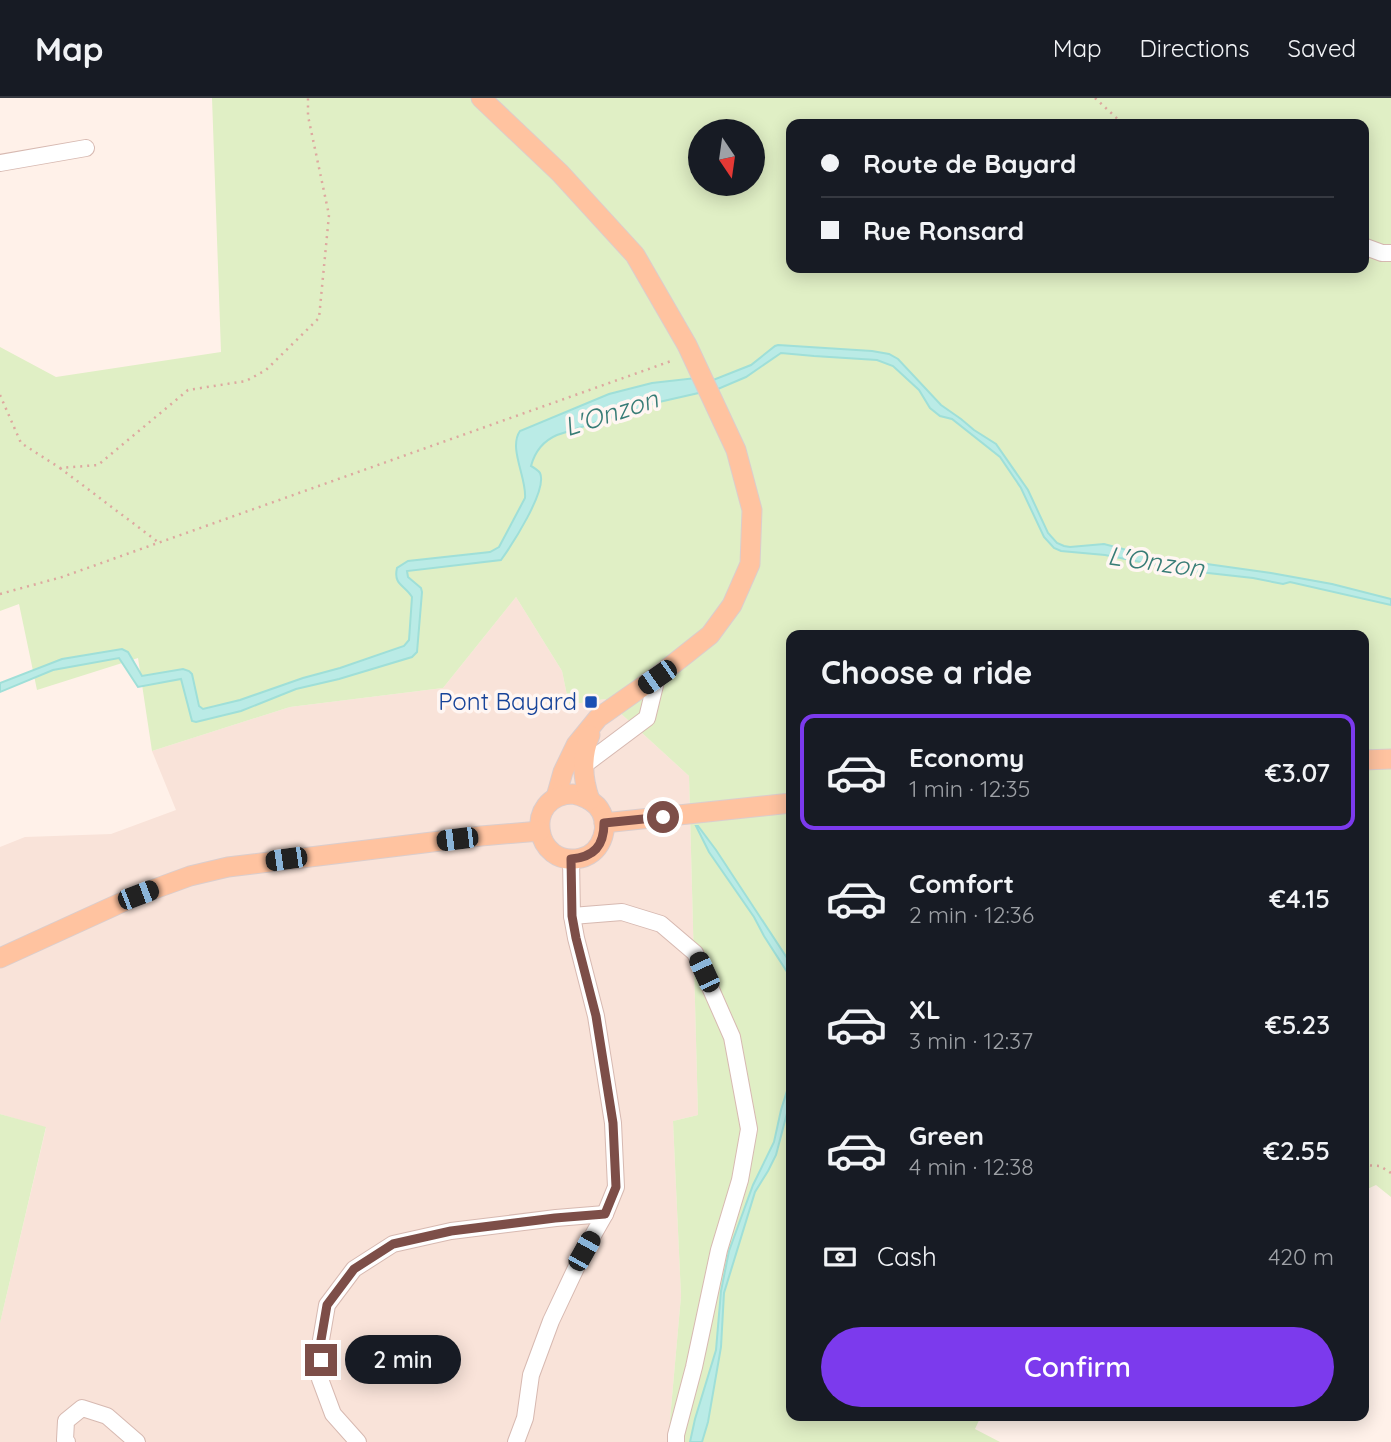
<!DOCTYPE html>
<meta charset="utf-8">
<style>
:root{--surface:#171b24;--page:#20242c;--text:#f1f3f6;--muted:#9ea1a6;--line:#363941;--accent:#7c3aed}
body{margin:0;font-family:Quicksand,sans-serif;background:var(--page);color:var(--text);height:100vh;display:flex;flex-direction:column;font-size:26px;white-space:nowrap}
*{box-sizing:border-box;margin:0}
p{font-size:23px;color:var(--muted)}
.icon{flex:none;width:38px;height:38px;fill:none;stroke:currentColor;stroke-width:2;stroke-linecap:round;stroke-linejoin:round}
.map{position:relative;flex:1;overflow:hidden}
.details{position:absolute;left:786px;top:532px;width:583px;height:791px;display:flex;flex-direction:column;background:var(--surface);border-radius:14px;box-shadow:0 4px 18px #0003}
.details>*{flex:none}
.guide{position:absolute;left:786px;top:21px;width:583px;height:154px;border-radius:14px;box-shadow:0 4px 18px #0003;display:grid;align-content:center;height:154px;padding:0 35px;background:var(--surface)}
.needle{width:46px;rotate:167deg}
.tools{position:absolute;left:688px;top:21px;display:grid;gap:14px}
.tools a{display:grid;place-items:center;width:77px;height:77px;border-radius:50%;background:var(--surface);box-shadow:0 4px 18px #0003;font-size:35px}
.end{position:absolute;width:32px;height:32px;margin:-16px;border:9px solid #7d4e48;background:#fff;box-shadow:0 0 0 4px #fff}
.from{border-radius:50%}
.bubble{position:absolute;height:49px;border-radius:24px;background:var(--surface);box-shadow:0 4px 18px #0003;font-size:23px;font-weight:600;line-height:49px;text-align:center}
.car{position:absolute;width:21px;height:42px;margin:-21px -10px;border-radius:9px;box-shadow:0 0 5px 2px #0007;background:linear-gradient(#222 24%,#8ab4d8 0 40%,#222 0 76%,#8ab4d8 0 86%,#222 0)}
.guide b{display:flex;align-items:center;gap:24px;height:66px;font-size:26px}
.guide b+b{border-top:2px solid var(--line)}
.guide i{width:18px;height:18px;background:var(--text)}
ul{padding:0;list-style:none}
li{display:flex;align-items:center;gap:21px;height:116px;margin:0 14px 10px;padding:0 21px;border:4px solid transparent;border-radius:14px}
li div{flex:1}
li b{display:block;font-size:26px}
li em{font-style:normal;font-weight:600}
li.active{border-color:var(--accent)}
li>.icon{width:63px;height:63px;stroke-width:1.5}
h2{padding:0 35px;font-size:32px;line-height:84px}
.pay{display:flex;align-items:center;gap:18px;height:77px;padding:0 35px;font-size:26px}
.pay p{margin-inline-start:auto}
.primary-button{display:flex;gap:14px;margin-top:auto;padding:14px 35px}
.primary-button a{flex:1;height:80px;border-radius:42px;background:var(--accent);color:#fff;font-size:28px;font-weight:600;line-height:80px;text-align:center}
header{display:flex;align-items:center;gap:42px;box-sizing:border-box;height:98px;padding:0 35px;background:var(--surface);border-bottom:2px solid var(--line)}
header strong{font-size:33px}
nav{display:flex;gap:38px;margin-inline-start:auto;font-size:24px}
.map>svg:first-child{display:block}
.residential{fill:#f9e3d9}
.green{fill:#e0efc5;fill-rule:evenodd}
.water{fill:#baebe6;stroke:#9fdfd8;stroke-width:2}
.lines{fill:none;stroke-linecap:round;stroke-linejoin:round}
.minor-casing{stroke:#d7b9b1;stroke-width:18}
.major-casing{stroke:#dbcdcc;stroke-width:21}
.path{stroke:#dda89f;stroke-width:2.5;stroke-dasharray:2 5;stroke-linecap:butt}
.minor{stroke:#fff;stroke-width:16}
.major{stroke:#ffc3a0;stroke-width:19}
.route{stroke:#7d4e48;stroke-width:9}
.transit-dot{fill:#1a4fb4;stroke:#fff6f2;stroke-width:2.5}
.labels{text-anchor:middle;stroke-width:7;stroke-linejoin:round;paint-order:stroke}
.transit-label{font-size:24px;fill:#164399;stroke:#fff6f2;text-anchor:end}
.water-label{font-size:26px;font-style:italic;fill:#377c76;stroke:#fff6f2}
</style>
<header>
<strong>Map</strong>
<nav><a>Map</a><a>Directions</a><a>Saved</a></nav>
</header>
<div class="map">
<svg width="1391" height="1344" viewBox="0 0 1391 1344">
<rect width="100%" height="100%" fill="#fff1e9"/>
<polygon class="residential" points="516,499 562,573 569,607 605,601 689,678 698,1017 673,1023 681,1198 668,1344 0,1344 0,1225 46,1030 0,1016 0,749 25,739 111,736 176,712 152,653 290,609 443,590"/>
<g class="green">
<path d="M212,0H1391V1099L1376,1087L1363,1093V537H791V1318H981L975,1331L1000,1344H668L681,1198L673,1023L698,1017L689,678L605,601L569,607L562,573L516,499L443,590L290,609L152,653L138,560L37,592L19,506L0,513V249L56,279L221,254ZM791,26H1363V170H791ZM700,33H752V86H700Z"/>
<polygon points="0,1016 46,1029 0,1225"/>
</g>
<g class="water">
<polygon points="778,247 872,253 889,256 898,261 941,307 961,321 974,332 996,346 1028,392 1048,435 1057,445 1064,448 1070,449 1104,446 1150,458 1271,475 1332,486 1391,501 1391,507 1290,484 1283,486 1253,480 1181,472 1105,457 1061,453 1054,450 1044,439 1021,390 1000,359 952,321 940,318 930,310 919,292 893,268 877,262 814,258 781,255 746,279 718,291 713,282 751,267 775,248"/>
<path d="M696,280L703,294L659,304L557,337C543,343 535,353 531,368C533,369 539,373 540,375C548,392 511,448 501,462L407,473L408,479L421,490L422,494L417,554L412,559L339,581L296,591L241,613L196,624L192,623L181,581L138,589L119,560L53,572L0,594V585L62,561L122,551L128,554L142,578L183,571L189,573L192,576L199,608L203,611L240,602L303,580L340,570L404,548L409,542L412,499C405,487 393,487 397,470L408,463L490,454L499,449L525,400C527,380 508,350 520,333L609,296L652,285Z"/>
<polygon points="696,728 698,728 716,752 791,866 791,880 764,838 754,819 709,754"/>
<polygon points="791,980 791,1000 776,1057 768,1073 755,1094 724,1195 721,1249 708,1324 702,1344 690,1344 695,1321 716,1252 721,1193 729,1153 753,1087 774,1044 781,1012"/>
</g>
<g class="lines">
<g class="minor-casing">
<g id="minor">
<polyline points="0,65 86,50"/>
<polyline points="1363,148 1382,155 1391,155"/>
<polyline points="583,668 647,620 657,579"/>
<polyline points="572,818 622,814 661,826 695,855 732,939 749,1031 740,1082 719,1152 694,1269 676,1337 676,1344"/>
<polyline points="67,1344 65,1342 66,1323 82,1310 107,1318 137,1344"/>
<polyline points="358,1344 333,1316 320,1281 321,1242 327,1207 354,1171 393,1146 451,1133 556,1120 605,1116"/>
<polyline points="516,1344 525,1320 531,1277 551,1223 584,1153 605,1116 616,1089 613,1025 596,918 576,840 572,818 571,761"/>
</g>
</g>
<g class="major-casing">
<g id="major">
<polyline points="481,0 560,75 635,157 687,247 736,352 752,412 750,466 732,507 710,537 662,575 598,620 576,647 563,674 556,699"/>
<polyline points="1363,662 1391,661"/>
<path d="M573,696C582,698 590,701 597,708C612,725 603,755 581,760C534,771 522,697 573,696Z"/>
<path d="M590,702C582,680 581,659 590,637"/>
<polyline points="604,725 791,705"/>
<polyline points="0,860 138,797 190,778 228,769 481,738 540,733"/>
</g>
</g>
<g class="path">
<polyline points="1095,0 1123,26"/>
<polyline points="0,297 21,345 60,370 98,367 188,292 246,283 266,272 319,220 329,117 308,18 308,0"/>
<polyline points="60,370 158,444"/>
<polyline points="0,496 62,479 674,262"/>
<polyline points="1363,1067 1380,1068 1391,1075"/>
</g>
<use href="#minor" class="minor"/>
<use href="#major" class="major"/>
</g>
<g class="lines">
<path class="route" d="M321,1262V1242L327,1207L354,1171L393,1146L451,1133L555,1120L605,1116L616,1089L613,1025L596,918L576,840L572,818L571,761C594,759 604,748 604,725L663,719"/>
</g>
<rect class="transit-dot" x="584" y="597" width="14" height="14" rx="3.5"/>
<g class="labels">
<g class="transit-label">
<text x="577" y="612">Pont Bayard</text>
</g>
<g class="water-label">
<text transform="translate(611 315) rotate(-18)" y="9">L'Onzon</text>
<text transform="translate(1156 464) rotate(8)" y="9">L'Onzon</text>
</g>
</g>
</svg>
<div class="tools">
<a><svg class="needle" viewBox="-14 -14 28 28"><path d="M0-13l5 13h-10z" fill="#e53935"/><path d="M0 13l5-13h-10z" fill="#9ea1a6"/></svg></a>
</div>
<i class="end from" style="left:663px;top:719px"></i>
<i class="end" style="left:321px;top:1262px"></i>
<div class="bubble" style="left:345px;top:1237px;width:116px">2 min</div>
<i class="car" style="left:657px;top:579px;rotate:235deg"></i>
<i class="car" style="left:457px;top:741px;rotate:263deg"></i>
<i class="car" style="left:286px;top:761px;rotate:262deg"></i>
<i class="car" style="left:138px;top:797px;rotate:69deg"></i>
<i class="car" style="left:704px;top:874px;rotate:335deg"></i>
<i class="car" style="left:584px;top:1153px;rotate:29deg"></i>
<div class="guide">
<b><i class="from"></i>Route de Bayard</b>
<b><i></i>Rue Ronsard</b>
</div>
<section class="details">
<h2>Choose a ride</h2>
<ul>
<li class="active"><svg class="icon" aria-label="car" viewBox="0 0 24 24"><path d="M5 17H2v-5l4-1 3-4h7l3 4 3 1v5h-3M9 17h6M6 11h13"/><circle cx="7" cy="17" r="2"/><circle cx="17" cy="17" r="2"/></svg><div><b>Economy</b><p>1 min · 12:35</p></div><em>€3.07</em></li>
<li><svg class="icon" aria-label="car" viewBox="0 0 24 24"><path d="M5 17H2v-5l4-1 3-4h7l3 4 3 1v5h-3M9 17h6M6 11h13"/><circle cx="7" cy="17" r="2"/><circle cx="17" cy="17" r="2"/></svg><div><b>Comfort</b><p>2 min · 12:36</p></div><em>€4.15</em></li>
<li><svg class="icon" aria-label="car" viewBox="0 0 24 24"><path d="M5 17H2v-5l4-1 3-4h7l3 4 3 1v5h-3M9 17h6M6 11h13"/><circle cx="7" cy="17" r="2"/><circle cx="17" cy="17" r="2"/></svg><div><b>XL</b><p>3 min · 12:37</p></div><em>€5.23</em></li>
<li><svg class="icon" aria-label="car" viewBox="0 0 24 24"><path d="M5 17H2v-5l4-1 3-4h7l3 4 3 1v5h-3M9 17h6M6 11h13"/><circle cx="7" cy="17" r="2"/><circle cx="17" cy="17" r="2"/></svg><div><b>Green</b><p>4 min · 12:38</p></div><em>€2.55</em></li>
</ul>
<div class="pay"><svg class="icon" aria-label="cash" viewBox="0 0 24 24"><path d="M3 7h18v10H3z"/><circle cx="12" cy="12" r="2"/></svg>Cash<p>420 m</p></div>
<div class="primary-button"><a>Confirm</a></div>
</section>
</div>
